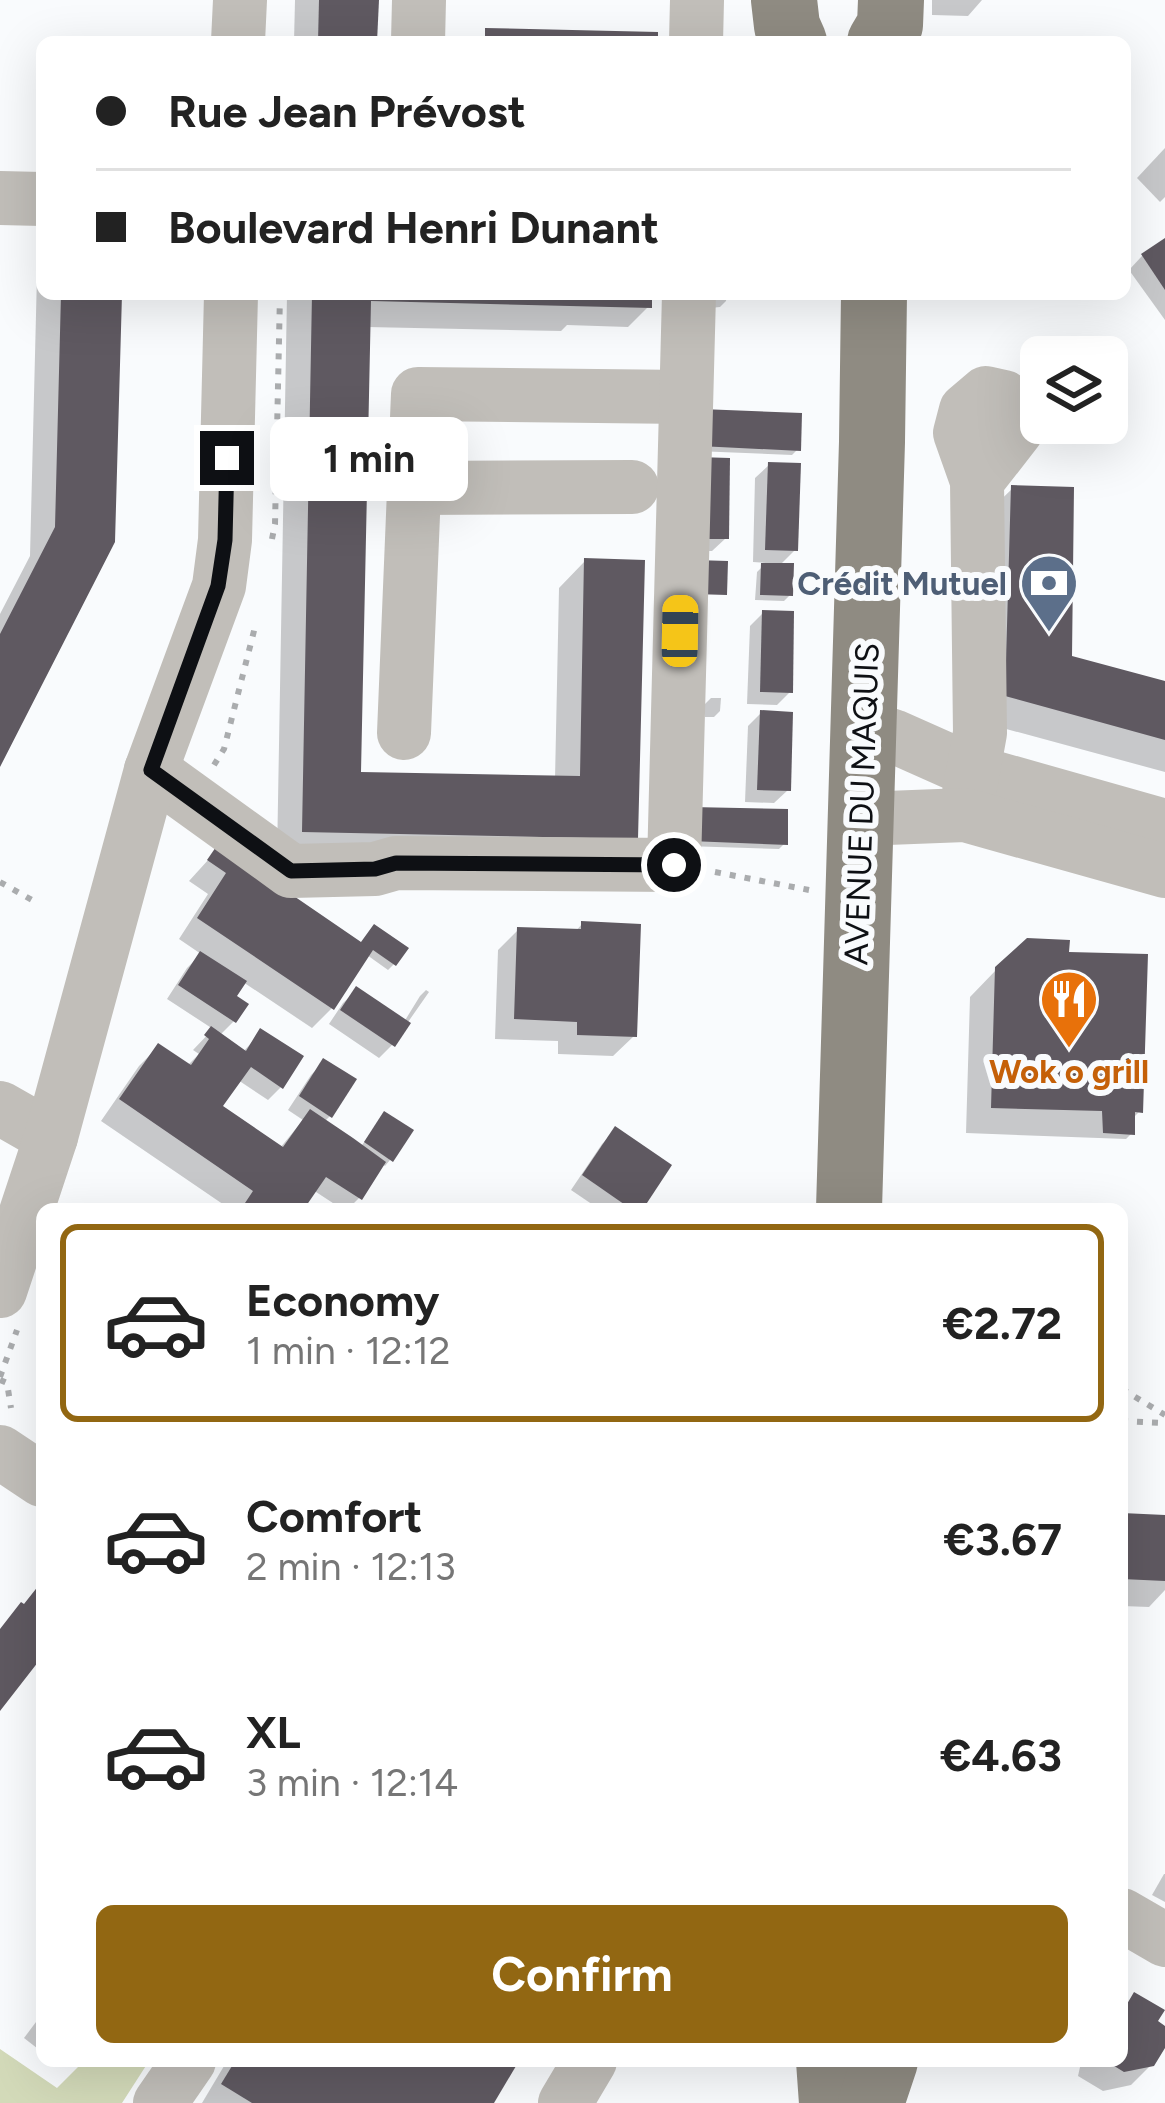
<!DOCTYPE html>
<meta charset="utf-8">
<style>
:root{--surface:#fff;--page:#f2f2f2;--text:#222;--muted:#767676;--line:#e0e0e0;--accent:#926712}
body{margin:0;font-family:Figtree,sans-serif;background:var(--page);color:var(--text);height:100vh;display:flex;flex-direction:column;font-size:45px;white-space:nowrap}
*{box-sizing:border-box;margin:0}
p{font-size:39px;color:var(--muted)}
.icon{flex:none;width:66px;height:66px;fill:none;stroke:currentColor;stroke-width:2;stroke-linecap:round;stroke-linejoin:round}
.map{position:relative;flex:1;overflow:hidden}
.details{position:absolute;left:36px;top:1203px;width:1092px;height:864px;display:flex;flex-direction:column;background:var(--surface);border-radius:18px;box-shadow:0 12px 48px #0002}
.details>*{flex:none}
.hud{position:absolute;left:36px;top:36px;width:1095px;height:264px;border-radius:18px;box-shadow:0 12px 48px #0002;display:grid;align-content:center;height:264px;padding:0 60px;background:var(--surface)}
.buttons{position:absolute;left:1020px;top:336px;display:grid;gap:24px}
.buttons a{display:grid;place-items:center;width:108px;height:108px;border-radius:18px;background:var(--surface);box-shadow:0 12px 48px #0002;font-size:60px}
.end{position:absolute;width:54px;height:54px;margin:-27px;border:15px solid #0e1014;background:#fff;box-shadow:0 0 0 6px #fff}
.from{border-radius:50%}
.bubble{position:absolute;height:84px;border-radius:18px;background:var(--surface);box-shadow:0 12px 48px #0002;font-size:39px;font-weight:700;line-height:84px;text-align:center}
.car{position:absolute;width:36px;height:72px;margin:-36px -18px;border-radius:15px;box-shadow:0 0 9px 3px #0007;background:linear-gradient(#f5c518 24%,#345 0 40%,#f5c518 0 76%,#345 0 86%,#f5c518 0)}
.hud b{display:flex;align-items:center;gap:42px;height:114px;font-size:45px}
.hud b+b{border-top:3px solid var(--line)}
.hud i{width:30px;height:30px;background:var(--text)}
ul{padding:21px 0 0;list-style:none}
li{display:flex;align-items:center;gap:36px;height:198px;margin:0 24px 18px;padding:0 36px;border:6px solid transparent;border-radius:18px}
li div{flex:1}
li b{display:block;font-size:45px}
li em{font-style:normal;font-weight:700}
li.selected{border-color:var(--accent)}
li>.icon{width:108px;height:108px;stroke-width:1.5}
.cta{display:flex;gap:24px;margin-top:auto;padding:24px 60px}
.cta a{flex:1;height:138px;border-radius:18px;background:var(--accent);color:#fff;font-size:48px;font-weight:700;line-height:138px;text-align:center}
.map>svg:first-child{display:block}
.green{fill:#d3dab9}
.shadow{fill:#0003}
.building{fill:#5f5961}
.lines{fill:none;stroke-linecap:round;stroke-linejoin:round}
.path{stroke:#aaacae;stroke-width:6;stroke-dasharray:6 9;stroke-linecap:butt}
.minor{stroke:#c1beb9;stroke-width:54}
.major{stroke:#8f8b82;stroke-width:66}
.route{stroke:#0e1014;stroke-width:15}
.labels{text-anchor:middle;stroke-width:12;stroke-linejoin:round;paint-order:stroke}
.service-label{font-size:33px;font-weight:bold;fill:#4e5e75;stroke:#f9fbfd;text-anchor:end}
.street-label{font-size:33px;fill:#0e1014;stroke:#f9fbfd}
.food-label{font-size:33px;font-weight:bold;fill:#c56008;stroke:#f9fbfd}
</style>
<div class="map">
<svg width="1165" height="2103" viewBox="0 0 1165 2103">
<rect width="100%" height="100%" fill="#f9fbfd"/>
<polygon class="green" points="0,2049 57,2088 84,2061 149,2061 122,2103 0,2103"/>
<g class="shadow">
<polygon points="295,0 376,0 374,42 294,42"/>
<polygon points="932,0 982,0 968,16 932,15"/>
<polygon points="1165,148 1165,197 1160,202 1137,178"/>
<polygon points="1165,241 1165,320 1129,270 1142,256"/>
<polygon points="42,269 42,294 119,294 0,760 0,614 30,556 37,274"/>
<polygon points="287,294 649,294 649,306 628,327 567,325 561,331 367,327 358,775 555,779 559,588 585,561 635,838 277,857"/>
<polygon points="713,294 727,294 726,301 720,307 710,308"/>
<polygon points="696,418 798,449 792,455 695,451"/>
<polygon points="698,460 726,538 712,551 683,551"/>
<polygon points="769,465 795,550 779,566 790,595 784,601 755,600 757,572 766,563 753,562 755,478"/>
<polygon points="1013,488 1069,658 1165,684 1165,772 999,727 986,514"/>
<polygon points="763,613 790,692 777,705 747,704 750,626"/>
<polygon points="711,698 721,698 720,711 714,717 705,717 705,704"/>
<polygon points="761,713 788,790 774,803 745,802 748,726"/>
<polygon points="686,816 785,843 779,849 685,846"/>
<polygon points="219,848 360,945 368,934 394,964 388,970 367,955 332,1008 312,1028 243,982 233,997 234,1021 219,1036 243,1052 261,1032 281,1087 268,1100 238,1080 219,1107 280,1148 303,1120 288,1110 311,1075 324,1062 330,1116 324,1122 360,1148 379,1121 390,1160 385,1166 381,1163 359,1198 348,1209 342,1209 313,1190 300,1209 230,1209 101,1121 139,1066 159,1046 187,1066 199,1054 193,1050 213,1029 167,999 187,968 201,954 179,939 208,894 189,881"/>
<polygon points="582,924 634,1036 613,1056 558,1054 558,1041 495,1039 498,950 518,930 575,932"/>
<polygon points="1066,960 1140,1111 1132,1119 1132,1133 1126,1139 966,1133 970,997 997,969"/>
<polygon points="357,990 404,1022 420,996 426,990 429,992 392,1045 379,1058 329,1024 343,1003"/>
<polygon points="616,1130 640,1209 599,1209 571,1190 602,1144"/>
<polygon points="1122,1516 1165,1518 1165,1590 1149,1607 1122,1606"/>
<polygon points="1164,1874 1165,1874 1165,1902 1152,1895"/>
<polygon points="1135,1996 1154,2022 1165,2029 1165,2042 1152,2064 1131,2085 1103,2091 1078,2076 1080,2067 1071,2061 1122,2061 1122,2004 1125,2006"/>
<polygon points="42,2014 42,2052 24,2038"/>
<polygon points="227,2061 516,2061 490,2103 202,2103"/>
</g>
<g class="building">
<polygon points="319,0 379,0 377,42 318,42"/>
<polygon points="485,28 658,32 658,42 485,42"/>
<polygon points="1165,238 1165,290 1141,254"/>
<polygon points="61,294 122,294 115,542 0,767 0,634 55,527"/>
<polygon points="312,294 652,294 652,308 371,301 361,772 580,776 584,558 645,560 638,839 302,832"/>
<polygon points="701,409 802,413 801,451 699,446"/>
<polygon points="697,457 730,458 729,539 695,539"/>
<polygon points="768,462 801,463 798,551 765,550"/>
<polygon points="1011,485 1074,487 1072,656 1165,681 1165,740 1005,696"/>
<polygon points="695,560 728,561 727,595 694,594"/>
<polygon points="761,563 794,563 793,596 760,595"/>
<polygon points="762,610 794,611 793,693 760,692"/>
<polygon points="760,710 793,712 791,791 757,790"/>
<polygon points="691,807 788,809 788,845 690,841"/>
<polygon points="218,844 361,942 374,924 409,948 396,966 373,950 334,1010 197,918 226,873 207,860"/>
<polygon points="581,921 641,924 637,1037 577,1035 577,1022 514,1019 517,927 581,929"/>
<polygon points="1027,938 1070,940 1069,952 1148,954 1143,1113 1135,1112 1135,1135 1103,1133 1102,1111 991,1108 995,967"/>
<polygon points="200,951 247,981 237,996 249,1004 236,1023 178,985"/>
<polygon points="356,986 411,1023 395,1047 340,1010"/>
<polygon points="211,1026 246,1051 260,1028 304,1056 283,1089 251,1067 223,1106 283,1147 310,1109 353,1138 386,1162 362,1200 326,1177 304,1209 241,1209 253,1191 119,1099 158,1043 191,1065 209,1039 204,1035"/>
<polygon points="323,1058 357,1079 332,1118 299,1096"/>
<polygon points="384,1111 414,1130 393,1162 364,1142"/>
<polygon points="615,1126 672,1165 643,1209 631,1209 582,1175"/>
<polygon points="1122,1513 1165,1515 1165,1581 1122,1579"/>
<polygon points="39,1585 42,1587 42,1657 0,1711 0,1629 21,1602 24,1604"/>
<polygon points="1134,1992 1165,2010 1158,2021 1165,2026 1165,2048 1154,2066 1124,2072 1106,2061 1122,2061 1122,2001 1127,2004"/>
<polygon points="235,2061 519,2061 494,2103 252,2103 221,2084"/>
</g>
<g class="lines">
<g class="path">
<polyline points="272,539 275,524 280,294"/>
<polyline points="214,765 224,749 256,623"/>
<polyline points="715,872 809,890"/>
<polyline points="0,882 39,904"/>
<polyline points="0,1377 17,1330"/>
<polyline points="0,1380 7,1383 11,1408"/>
<polyline points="1122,1389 1165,1415"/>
<polyline points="1122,1421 1165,1423"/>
</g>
<g class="minor">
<polyline points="238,42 240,0"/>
<polyline points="418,42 419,0"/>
<polyline points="696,42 697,0"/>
<polyline points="0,198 42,199"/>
<polyline points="414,488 632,487"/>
<polyline points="863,726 893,736 974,772 1165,826"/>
<polyline points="404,733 418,394 686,397"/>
<polyline points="151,770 291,871 375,869 396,863 674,865 689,294"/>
<polyline points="965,815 980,733 977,481 960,433 966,410 986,393 1004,397 1018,416 1016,431 977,481"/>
<polyline points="861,819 965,815 1165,871"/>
<polyline points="0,1108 51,1137"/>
<polyline points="0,1291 51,1137 151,770 219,586 225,540 231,294"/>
<polyline points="0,1452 42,1480"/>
<polyline points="1122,1915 1165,1940"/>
<polyline points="160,2103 189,2061"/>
<polyline points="565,2103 590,2061"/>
</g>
<g class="major">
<polyline points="784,0 787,26 794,42"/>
<polyline points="880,42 890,25 891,0"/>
<polyline points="849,1209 872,442 874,294"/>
<polyline points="829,2061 832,2103"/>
<polyline points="871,2103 885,2061"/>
</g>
</g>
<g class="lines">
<polyline class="route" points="227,458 225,540 218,586 151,770 291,871 375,869 396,863 674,865"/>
</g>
<defs>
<g id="bank-pin" transform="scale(3)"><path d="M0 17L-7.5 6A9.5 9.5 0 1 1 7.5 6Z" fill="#5c6f8a" stroke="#f9fbfd"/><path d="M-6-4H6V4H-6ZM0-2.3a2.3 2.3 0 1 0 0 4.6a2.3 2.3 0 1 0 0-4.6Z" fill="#fff"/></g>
<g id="restaurant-pin" transform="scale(3)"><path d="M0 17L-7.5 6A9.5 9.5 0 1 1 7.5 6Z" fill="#e8710a" stroke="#f9fbfd"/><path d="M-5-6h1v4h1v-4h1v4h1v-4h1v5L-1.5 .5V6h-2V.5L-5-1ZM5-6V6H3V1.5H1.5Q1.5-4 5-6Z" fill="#fff"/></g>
</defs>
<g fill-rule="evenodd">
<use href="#bank-pin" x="1049" y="583"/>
<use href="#restaurant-pin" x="1069" y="999"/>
</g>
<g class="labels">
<g class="service-label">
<text x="1007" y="595">Crédit Mutuel</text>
</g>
<g class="street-label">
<text transform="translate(861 804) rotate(-88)" y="12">AVENUE DU MAQUIS</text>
</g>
<g class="food-label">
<text x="1069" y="1083">Wok o grill</text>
</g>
</g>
</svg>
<div class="buttons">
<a><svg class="icon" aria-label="layers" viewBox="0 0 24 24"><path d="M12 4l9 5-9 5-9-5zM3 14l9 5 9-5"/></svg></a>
</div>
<i class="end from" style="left:674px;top:865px"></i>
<i class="end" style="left:227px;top:458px"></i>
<div class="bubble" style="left:270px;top:417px;width:198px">1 min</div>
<i class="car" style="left:680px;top:631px;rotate:1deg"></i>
<div class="hud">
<b><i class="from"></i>Rue Jean Prévost</b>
<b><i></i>Boulevard Henri Dunant</b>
</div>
<section class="details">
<ul>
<li class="selected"><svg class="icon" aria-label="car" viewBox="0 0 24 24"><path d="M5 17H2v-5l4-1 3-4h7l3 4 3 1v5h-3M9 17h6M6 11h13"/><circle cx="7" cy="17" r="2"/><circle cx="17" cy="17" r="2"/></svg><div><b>Economy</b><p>1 min · 12:12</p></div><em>€2.72</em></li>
<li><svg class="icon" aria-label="car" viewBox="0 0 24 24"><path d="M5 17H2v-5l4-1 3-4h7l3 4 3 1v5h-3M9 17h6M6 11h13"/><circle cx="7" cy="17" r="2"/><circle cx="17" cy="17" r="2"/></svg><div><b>Comfort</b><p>2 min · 12:13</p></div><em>€3.67</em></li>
<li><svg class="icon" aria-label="car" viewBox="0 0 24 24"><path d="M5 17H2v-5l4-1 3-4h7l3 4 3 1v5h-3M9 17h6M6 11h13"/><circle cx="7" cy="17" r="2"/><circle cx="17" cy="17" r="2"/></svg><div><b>XL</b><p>3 min · 12:14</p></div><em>€4.63</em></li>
</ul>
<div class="cta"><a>Confirm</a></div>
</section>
</div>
